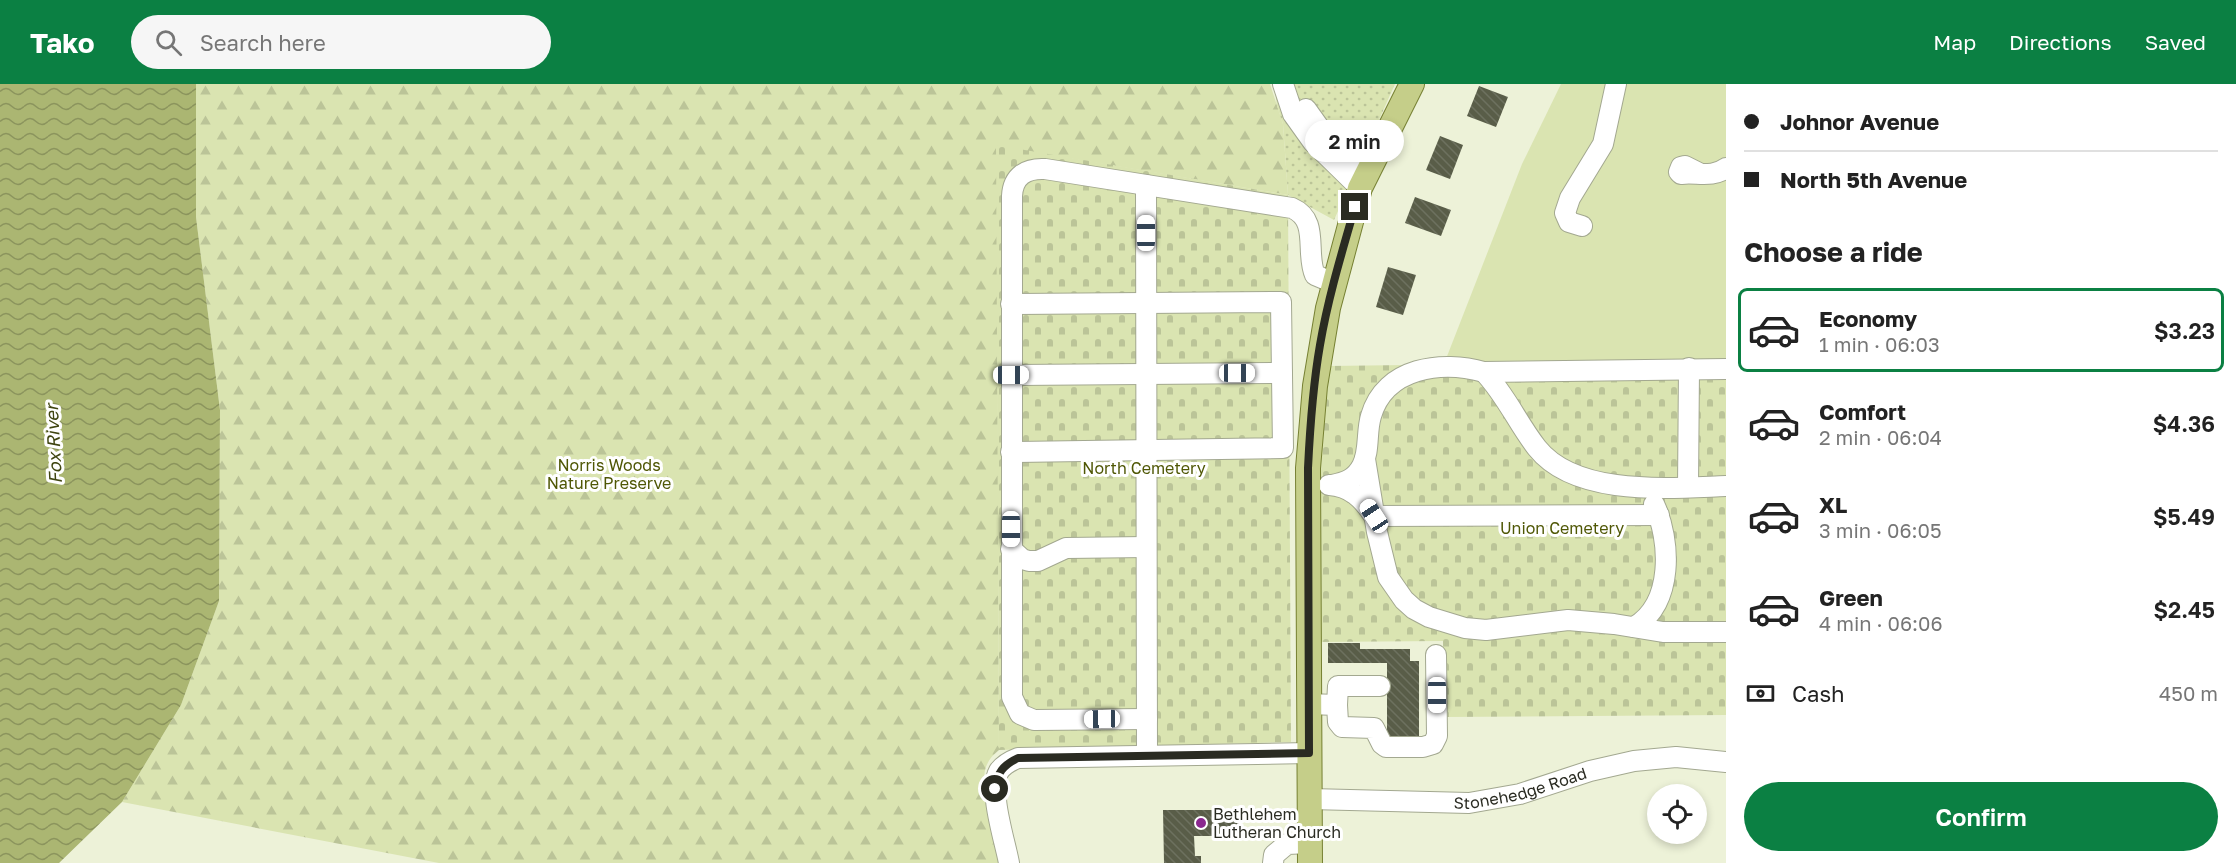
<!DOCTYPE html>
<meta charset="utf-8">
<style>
:root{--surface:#fff;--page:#f6f6f6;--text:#222;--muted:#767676;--line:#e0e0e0;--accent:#0b8043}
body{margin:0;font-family:"Golos Text",sans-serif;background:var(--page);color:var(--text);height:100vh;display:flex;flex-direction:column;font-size:22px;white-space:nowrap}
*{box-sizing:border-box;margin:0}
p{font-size:20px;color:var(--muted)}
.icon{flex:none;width:33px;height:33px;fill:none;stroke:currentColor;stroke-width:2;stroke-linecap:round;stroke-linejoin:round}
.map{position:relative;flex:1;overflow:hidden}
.panel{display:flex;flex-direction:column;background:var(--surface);width:510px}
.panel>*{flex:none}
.hud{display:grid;align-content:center;height:132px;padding:0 18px;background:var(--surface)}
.tools{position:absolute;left:1647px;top:700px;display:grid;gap:12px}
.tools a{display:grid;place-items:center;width:60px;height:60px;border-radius:50%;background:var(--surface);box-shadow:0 3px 9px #0003;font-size:30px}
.end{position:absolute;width:27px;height:27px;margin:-14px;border:8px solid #2a2b22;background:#fff;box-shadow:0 0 0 3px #fff}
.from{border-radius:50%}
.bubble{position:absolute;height:42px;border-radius:21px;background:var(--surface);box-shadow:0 3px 9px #0003;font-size:20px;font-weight:600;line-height:42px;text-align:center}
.car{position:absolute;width:18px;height:36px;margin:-18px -9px;border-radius:8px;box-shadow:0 0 4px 2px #0007;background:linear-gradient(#fff 24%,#345 0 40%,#fff 0 76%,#345 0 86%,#fff 0)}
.hud b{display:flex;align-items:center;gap:21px;height:57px;font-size:22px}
.hud b+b{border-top:2px solid var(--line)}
.hud i{width:15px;height:15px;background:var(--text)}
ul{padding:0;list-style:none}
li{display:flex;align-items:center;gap:18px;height:84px;margin:0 12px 9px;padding:0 6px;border:3px solid transparent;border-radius:9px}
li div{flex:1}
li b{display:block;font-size:22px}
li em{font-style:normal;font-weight:600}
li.selected{border-color:var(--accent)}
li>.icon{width:54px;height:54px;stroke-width:1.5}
h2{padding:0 18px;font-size:27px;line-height:72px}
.pay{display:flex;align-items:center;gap:15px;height:66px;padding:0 18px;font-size:22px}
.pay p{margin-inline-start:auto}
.action{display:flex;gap:12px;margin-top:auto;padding:12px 18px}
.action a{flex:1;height:69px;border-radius:36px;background:var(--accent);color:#fff;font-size:24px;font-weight:600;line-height:69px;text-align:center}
header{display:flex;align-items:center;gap:36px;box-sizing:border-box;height:84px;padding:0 30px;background:var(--accent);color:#fff}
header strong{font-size:28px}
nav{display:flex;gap:33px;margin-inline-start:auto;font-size:21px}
.search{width:420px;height:54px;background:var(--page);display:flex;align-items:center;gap:15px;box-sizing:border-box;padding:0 21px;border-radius:33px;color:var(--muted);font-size:22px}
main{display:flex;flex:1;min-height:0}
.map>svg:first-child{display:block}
.grass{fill:#dae4b1}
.forest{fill:url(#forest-firs)}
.cemetery{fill:url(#cemetery-stones)}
.park{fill:url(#park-dots)}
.water{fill:url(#water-waves)}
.building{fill:url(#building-back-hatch)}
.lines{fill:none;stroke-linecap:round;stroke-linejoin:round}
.minor-casing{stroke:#a3a890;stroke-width:22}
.major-casing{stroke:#768032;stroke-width:26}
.minor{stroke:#fff;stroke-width:20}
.major{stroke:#c5ce89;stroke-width:24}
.route{stroke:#2a2b22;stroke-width:8}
.poi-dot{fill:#8a278f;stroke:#fff;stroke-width:2}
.labels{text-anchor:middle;stroke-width:6;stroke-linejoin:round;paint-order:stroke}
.park-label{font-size:16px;fill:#4f5705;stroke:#fff}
.street-label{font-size:16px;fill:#2a2b22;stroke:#fff}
.poi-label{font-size:16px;fill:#2a2b22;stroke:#fff;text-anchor:start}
.water-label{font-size:18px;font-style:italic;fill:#3f4511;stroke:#fff}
</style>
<header>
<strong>Tako</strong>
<div class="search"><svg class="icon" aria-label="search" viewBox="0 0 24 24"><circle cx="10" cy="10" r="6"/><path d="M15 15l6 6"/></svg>Search here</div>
<nav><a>Map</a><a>Directions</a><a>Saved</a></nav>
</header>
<main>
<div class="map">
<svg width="1726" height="779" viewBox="0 0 1726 779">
<defs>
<pattern id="forest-firs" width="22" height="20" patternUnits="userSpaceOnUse" patternTransform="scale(1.5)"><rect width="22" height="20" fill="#dae4b1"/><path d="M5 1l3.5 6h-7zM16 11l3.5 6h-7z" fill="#bbc498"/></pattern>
<pattern id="cemetery-stones" width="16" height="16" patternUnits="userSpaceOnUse" patternTransform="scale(1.5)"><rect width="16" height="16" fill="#dae4b1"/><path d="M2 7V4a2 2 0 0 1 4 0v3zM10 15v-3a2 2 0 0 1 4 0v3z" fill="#bbc498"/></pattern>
<pattern id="park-dots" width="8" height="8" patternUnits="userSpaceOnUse" patternTransform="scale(1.5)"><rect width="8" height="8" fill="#dae4b1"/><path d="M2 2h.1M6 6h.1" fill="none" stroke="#bbc498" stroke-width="1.8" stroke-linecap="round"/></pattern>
<pattern id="water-waves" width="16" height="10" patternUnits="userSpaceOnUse" patternTransform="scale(1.5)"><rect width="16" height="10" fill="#abb672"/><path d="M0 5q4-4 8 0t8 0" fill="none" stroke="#8b945d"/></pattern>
<pattern id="building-back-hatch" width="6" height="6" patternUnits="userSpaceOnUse" patternTransform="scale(1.5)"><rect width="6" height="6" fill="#595d48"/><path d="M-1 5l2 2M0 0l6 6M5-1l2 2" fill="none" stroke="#6d715f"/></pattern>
</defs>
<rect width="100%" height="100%" fill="#edf2d8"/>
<polygon class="grass" points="1561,0 1726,0 1726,277 1444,280 1522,80"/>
<path class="forest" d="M196,0H1270L1283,40L1288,111L997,62L999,666C988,675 984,683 984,697L1001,779H439L122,718L181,621L219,517L220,326L196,133Z"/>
<g class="cemetery">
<polygon points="996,61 1288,111 1291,658 999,666"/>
<polygon points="1726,277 1726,631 1444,633 1443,557 1318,558 1318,402 1328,282"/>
</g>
<polygon class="park" points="1274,0 1395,0 1334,136 1288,111 1283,40 1277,22"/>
<polygon class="water" points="0,0 196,0 196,133 220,326 219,517 181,621 122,718 59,779 0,779"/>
<g class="building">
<polygon points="1479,2 1508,13 1496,43 1467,32"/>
<polygon points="1440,52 1463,61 1450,95 1426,86"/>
<polygon points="1415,113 1451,126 1441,152 1405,139"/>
<polygon points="1388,183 1416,191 1403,231 1376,223"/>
<polygon points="1328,559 1360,559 1360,565 1410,565 1410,577 1419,577 1419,660 1387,660 1387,579 1328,579"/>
<polygon points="1163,726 1239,726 1239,752 1194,752 1195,772 1201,772 1201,779 1164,779"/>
</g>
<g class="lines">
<g class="minor-casing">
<g id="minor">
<polyline points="1283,0 1293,30 1313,58 1360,104"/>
<polyline points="1306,25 1321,46 1369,86"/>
<path d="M1699,89L1685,82L1681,83L1679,88L1681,90C1696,88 1713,94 1726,84"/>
<polyline points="1146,101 1147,671"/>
<polyline points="1582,142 1569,138 1565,129 1570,114 1603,60 1616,0"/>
<path d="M1484,288C1506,311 1518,340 1537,364C1576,413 1670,404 1726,402"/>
<polyline points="1011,291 1282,289"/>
<polyline points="1011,368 1283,364 1281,218 1011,220"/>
<polyline points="1365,375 1377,448 1388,493 1404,516 1414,525 1429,533 1465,544 1486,546 1568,536 1614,540 1663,548 1726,548"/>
<path d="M1329,401C1350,402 1363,415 1374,432L1659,431"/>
<path d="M1332,401C1346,398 1355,395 1362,382C1370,367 1366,348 1371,332C1385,283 1442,276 1484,288L1726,285"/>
<polyline points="1688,403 1689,284"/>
<polyline points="1011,465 1022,475 1029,477 1038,477 1066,464 1146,463"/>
<path d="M1634,543C1674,520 1671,456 1654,420"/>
<polyline points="1308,620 1337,621 1338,638 1342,643 1374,644 1382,660 1386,663 1423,663 1433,660 1437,652 1436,571"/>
<polyline points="1337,621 1338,602 1380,602"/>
<path d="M1147,635L1034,636L1020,630L1012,613V112C1013,92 1026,84 1045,85L1292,124C1320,136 1305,169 1315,191L1334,199"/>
<path id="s1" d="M1310,715L1469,719L1520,710L1590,687L1634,677L1676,673L1726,678"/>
<path d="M1009,779C1005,757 988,706 999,687C1004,680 1010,677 1018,674L1309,669"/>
<polyline points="1273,779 1274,771 1287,760 1310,759"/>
</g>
</g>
<g class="major-casing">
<polyline id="major" points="1310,779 1308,384 1315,302 1328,224 1360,104 1412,0"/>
</g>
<use href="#minor" class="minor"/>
<use href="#major" class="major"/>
</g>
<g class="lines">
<path class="route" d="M995,705C997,689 1003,681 1018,674L1309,669L1308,384C1310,343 1313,301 1320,261C1328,214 1342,168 1355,123"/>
</g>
<circle class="poi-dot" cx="1201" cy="739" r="6"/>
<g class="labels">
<g class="park-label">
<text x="609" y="387">Norris Woods<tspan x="609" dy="18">Nature Preserve</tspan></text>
<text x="1144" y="390">North Cemetery</text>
<text x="1562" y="450">Union Cemetery</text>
</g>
<g class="street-label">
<text dy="6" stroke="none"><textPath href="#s1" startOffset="212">Stonehedge Road</textPath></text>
</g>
<g class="poi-label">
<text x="1213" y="736">Bethlehem<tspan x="1213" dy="18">Lutheran Church</tspan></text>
</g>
<g class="water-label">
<text transform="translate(54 360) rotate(-93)" y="6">Fox River</text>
</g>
</g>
</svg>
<div class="tools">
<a><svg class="icon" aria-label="locate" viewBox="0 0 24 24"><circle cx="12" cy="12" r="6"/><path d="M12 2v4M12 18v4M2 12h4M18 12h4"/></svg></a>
</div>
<i class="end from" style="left:995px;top:705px"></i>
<i class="end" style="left:1355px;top:123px"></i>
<div class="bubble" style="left:1305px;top:36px;width:99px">2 min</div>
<i class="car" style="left:1146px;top:149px;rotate:0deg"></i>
<i class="car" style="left:1237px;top:289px;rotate:90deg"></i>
<i class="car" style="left:1011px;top:291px;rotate:90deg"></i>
<i class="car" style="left:1374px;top:432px;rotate:327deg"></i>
<i class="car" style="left:1011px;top:445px;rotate:180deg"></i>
<i class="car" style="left:1437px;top:611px;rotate:180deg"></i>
<i class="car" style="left:1102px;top:635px;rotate:269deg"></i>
</div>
<section class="panel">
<div class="hud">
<b><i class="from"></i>Johnor Avenue</b>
<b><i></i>North 5th Avenue</b>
</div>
<h2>Choose a ride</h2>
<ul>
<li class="selected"><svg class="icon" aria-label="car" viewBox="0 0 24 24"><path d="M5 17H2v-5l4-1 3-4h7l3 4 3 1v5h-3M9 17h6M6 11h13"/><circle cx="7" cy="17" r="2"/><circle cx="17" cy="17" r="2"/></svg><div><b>Economy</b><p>1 min · 06:03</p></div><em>$3.23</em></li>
<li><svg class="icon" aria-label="car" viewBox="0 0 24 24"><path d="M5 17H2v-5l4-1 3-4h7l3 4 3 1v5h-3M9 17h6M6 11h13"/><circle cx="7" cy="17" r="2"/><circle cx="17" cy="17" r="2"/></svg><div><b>Comfort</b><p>2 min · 06:04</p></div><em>$4.36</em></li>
<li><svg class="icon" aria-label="car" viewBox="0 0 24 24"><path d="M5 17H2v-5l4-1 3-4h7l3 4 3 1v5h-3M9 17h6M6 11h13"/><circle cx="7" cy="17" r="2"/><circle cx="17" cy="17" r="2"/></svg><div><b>XL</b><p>3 min · 06:05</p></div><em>$5.49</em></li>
<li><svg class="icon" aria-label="car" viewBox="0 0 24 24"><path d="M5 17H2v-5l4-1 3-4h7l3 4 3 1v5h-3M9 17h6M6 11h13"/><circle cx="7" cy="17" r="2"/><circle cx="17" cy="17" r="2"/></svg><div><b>Green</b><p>4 min · 06:06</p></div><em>$2.45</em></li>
</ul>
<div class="pay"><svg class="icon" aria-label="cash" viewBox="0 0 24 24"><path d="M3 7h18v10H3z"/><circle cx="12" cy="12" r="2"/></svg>Cash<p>450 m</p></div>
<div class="action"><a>Confirm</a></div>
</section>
</main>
